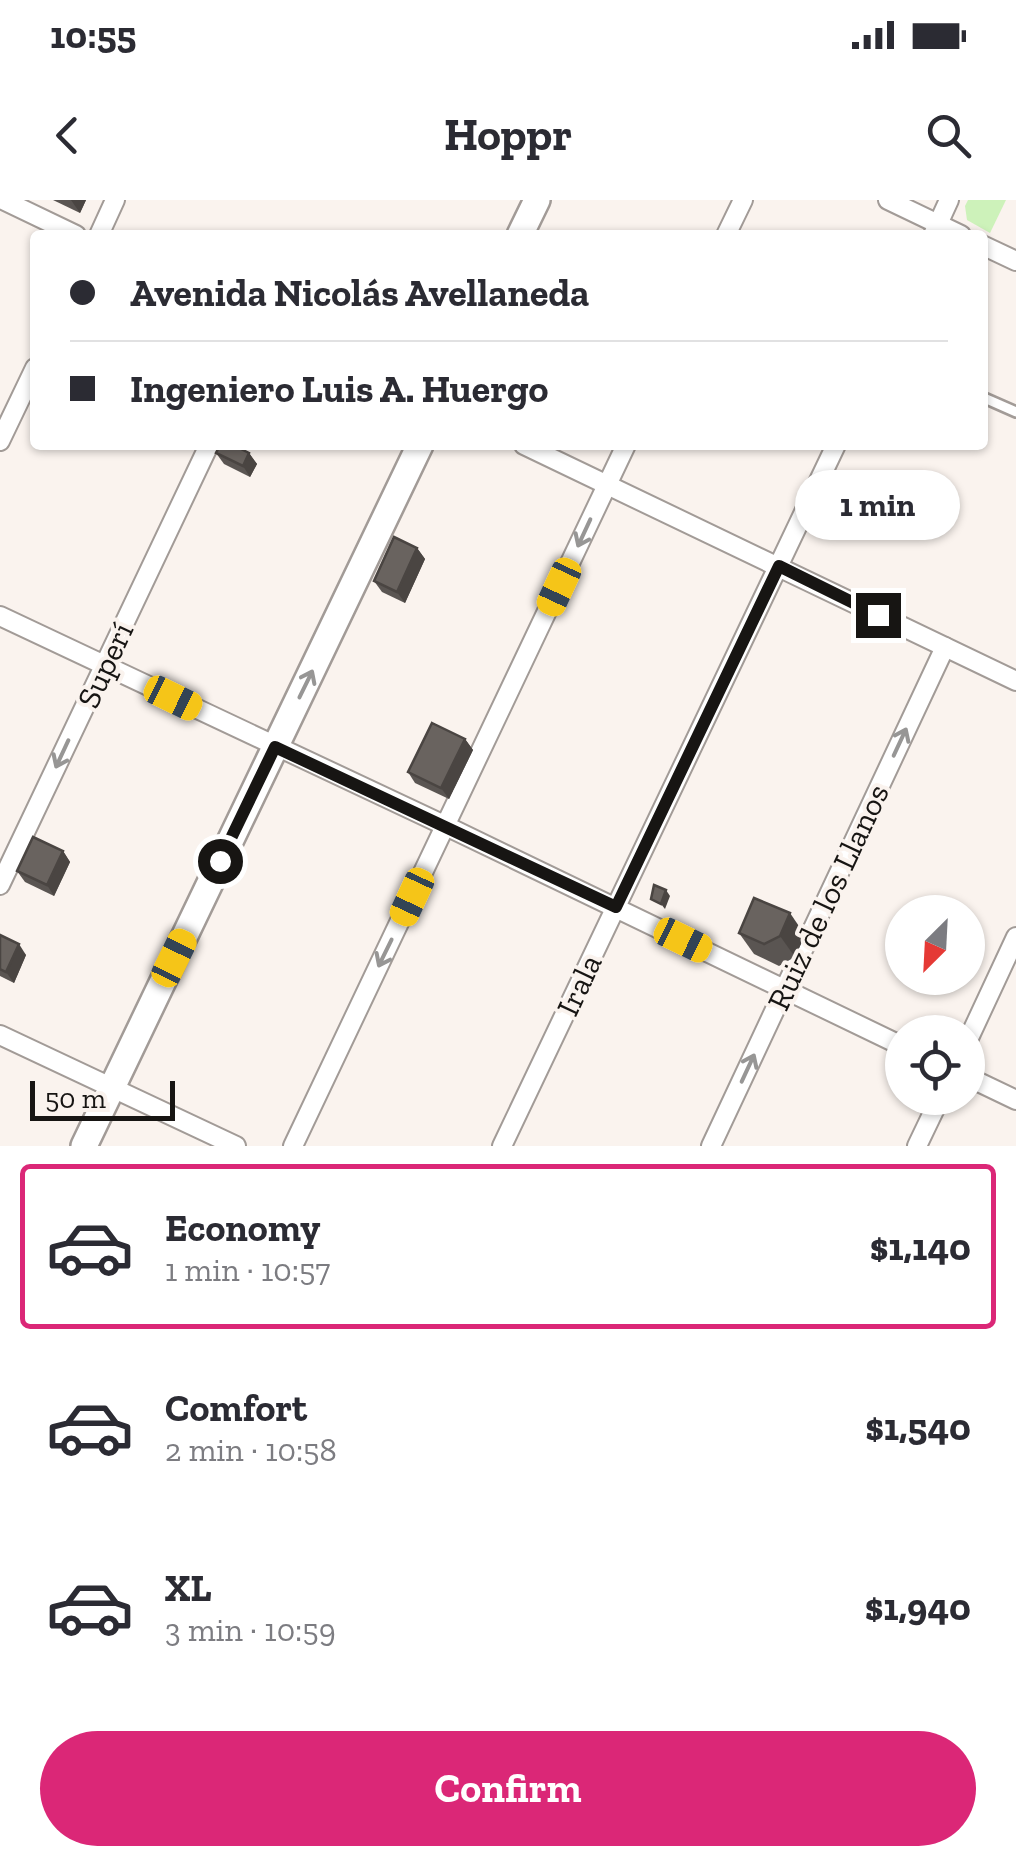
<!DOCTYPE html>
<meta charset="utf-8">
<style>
:root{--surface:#fff;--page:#f2f2f3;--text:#2b2b33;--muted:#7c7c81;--line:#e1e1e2;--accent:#db2777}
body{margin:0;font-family:"Zilla Slab",serif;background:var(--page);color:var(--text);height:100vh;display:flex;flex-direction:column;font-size:38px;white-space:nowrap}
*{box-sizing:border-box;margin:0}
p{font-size:32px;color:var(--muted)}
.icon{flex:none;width:55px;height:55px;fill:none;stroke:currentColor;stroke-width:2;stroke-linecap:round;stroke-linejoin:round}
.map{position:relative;height:946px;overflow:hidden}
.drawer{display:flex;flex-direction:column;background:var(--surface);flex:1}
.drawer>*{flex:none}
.hud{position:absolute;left:30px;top:30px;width:958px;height:220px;border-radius:10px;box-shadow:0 2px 8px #0004;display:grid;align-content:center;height:220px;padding:0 40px;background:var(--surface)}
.needle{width:65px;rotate:204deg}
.fabs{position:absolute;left:885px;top:695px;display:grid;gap:20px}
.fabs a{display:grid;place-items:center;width:100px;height:100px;border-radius:50%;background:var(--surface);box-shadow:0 2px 8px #0004;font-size:50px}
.scale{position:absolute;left:30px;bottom:25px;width:145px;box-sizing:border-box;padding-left:10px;border:5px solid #171513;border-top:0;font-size:28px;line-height:35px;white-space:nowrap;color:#171513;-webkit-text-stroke:8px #faf3ee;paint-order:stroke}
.end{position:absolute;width:45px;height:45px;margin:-22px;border:12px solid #171513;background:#fff;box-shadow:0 0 0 5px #fff}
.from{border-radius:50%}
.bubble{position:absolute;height:70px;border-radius:35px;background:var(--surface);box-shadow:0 2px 8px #0004;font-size:32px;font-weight:700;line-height:70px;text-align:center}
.car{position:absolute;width:30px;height:60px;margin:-30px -15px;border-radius:12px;box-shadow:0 0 8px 2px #0007;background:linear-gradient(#f5c518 24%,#345 0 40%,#f5c518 0 76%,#345 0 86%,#f5c518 0)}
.hud b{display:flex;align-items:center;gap:35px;height:95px;font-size:38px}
.hud b+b{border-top:2px solid var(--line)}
.hud i{width:25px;height:25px;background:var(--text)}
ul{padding:18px 0 0;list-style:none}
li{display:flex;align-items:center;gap:30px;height:165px;margin:0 20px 15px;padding:0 20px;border:5px solid transparent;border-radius:10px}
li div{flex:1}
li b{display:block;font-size:38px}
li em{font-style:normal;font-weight:700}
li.active{border-color:var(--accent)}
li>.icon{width:90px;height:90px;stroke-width:1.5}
.primary-button{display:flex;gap:20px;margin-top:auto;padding:20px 40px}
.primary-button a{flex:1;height:115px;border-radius:60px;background:var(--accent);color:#fff;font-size:40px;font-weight:700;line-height:115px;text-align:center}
.status{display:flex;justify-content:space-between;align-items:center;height:70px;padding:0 50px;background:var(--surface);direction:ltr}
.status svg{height:28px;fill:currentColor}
header{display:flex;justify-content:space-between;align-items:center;height:130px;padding:0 40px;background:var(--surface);font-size:45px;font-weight:700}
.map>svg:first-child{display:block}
.green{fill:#cdf2ba}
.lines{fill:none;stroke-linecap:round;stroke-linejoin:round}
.lane-casing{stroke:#a29b97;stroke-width:14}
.street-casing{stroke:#a29b97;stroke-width:22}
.secondary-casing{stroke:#a29b97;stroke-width:30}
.lane{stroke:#fff;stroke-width:9}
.street{stroke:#fff;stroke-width:18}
.secondary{stroke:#fff;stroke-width:25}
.wall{fill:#5a5552}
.shaded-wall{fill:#4a4542}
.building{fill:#69635f;stroke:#4a4542;stroke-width:2.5}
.oneway{stroke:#979695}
.route{stroke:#171513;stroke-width:12}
.labels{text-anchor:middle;stroke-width:8;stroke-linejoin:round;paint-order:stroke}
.street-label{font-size:32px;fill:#171513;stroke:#faf3ee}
</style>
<div class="status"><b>10:55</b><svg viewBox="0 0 49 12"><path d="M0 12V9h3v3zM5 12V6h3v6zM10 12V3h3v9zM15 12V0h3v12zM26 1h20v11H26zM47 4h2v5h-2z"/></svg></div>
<header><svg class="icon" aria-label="back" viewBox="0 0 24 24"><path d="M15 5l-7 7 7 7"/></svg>Hoppr<svg class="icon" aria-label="search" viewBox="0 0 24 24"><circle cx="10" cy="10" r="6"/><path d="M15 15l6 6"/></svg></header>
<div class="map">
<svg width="1016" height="946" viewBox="0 0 1016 946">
<rect width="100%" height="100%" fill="#faf3ee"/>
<polygon class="green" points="968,0 1006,0 990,33 967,20 965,6"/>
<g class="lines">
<g class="lane-casing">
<polyline id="lane" points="982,197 1016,212"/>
</g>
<g class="street-casing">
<g id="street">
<polyline points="3,0 76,35"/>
<polyline points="888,0 961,35"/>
<polyline points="99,35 115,0"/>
<polyline points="726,35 743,0"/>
<polyline points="933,35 949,0"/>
<polyline points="982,45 1016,61"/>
<polyline points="0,241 35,168"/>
<polyline points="524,245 1016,481"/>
<polyline points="0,416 446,626 902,846"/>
<polyline points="0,685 209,245"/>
<polyline points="0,835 236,946"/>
<polyline points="968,840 1016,737"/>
<polyline points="968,877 1016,900"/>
<polyline points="293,946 626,245"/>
<polyline points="502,946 836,245"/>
<polyline points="711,946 945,447"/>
<polyline points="917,946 940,898"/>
</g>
</g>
<g class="secondary-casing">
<g id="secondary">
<polyline points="520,35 537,0"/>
<polyline points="84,946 420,245"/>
</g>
</g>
<use href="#lane" class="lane"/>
<use href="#street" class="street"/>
<use href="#secondary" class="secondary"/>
</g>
<g class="wall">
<polygon points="53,0 86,0 80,13"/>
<polygon points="216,253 249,253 257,264 250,277 224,264"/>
<polygon points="417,348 425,359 405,403 382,392 374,381"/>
<polygon points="465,539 473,550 449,599 415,583 408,572"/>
<polygon points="63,651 70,662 54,696 25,682 17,671"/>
<polygon points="739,733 805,735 795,757 779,766 754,754"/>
<polygon points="0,735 26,755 14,783 0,776"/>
</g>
<g class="shaded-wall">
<polygon points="71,0 86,0 80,13"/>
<polygon points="249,253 257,264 250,277 243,266"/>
<polygon points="417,348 425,359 405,403 397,392"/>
<polygon points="465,539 473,550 449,599 441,588"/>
<polygon points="63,651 70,662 54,696 47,685"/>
<polygon points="666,690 670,696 665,709 661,704"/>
<polygon points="790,713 805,735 795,757 780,736"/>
<polygon points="19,744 26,755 14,783 6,772"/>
</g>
<g class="building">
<polygon points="220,245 233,245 249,253 243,266 216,253"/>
<polygon points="394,337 417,348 397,392 374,381"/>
<polygon points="432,523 465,539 441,588 408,572"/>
<polygon points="33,637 63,651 47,685 17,671"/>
<polygon points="654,685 666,690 661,704 651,699"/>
<polygon points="754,698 790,713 780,736 764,744 739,733"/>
<polygon points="0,735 19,744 6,772 0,769"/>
</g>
<defs><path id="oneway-shaft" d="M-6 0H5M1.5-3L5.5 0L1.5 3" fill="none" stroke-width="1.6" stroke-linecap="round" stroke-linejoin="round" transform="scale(2.5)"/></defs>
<g class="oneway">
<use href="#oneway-shaft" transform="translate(584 333) rotate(115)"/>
<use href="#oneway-shaft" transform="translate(306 484) rotate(-64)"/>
<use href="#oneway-shaft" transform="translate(900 542) rotate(-65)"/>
<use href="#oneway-shaft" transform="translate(62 554) rotate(115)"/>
<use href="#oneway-shaft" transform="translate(385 753) rotate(116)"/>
<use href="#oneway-shaft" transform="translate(748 868) rotate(-65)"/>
</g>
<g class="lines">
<polyline class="route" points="220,661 275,547 616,707 779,366 878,415"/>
</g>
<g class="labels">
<g class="street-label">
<text transform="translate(105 465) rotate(-65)" y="11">Superí</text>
<text transform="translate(828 697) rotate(-65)" y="11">Ruiz de los Llanos</text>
<text transform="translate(579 785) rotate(-65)" y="11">Irala</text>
</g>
</g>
</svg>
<div class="fabs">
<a><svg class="needle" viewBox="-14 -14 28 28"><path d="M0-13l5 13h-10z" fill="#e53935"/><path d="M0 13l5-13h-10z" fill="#7c7c81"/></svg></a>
<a><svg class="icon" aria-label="locate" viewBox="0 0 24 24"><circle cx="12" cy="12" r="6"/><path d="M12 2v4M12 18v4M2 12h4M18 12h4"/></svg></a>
</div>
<div class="scale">50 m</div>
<i class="end from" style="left:220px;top:661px"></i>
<i class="end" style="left:878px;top:415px"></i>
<div class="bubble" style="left:795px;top:270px;width:165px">1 min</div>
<i class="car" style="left:559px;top:387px;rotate:205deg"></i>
<i class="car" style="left:173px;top:498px;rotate:116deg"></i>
<i class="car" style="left:412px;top:697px;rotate:205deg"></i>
<i class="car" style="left:683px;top:740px;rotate:116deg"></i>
<i class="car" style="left:174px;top:758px;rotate:26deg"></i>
<div class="hud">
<b><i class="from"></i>Avenida Nicolás Avellaneda</b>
<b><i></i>Ingeniero Luis A. Huergo</b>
</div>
</div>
<section class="drawer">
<ul>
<li class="active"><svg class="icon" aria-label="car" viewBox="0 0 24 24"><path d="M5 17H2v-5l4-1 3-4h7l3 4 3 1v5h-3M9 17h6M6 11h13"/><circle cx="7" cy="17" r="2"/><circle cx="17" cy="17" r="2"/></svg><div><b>Economy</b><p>1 min · 10:57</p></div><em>$1,140</em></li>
<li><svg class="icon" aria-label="car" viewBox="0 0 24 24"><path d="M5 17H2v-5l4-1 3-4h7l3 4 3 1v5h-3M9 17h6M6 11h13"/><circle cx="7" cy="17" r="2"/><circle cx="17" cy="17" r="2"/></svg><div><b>Comfort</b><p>2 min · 10:58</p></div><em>$1,540</em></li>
<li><svg class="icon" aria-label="car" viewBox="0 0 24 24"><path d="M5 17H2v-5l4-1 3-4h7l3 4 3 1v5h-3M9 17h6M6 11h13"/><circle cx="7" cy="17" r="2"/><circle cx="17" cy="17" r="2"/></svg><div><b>XL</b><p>3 min · 10:59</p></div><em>$1,940</em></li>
</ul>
<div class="primary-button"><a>Confirm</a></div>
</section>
